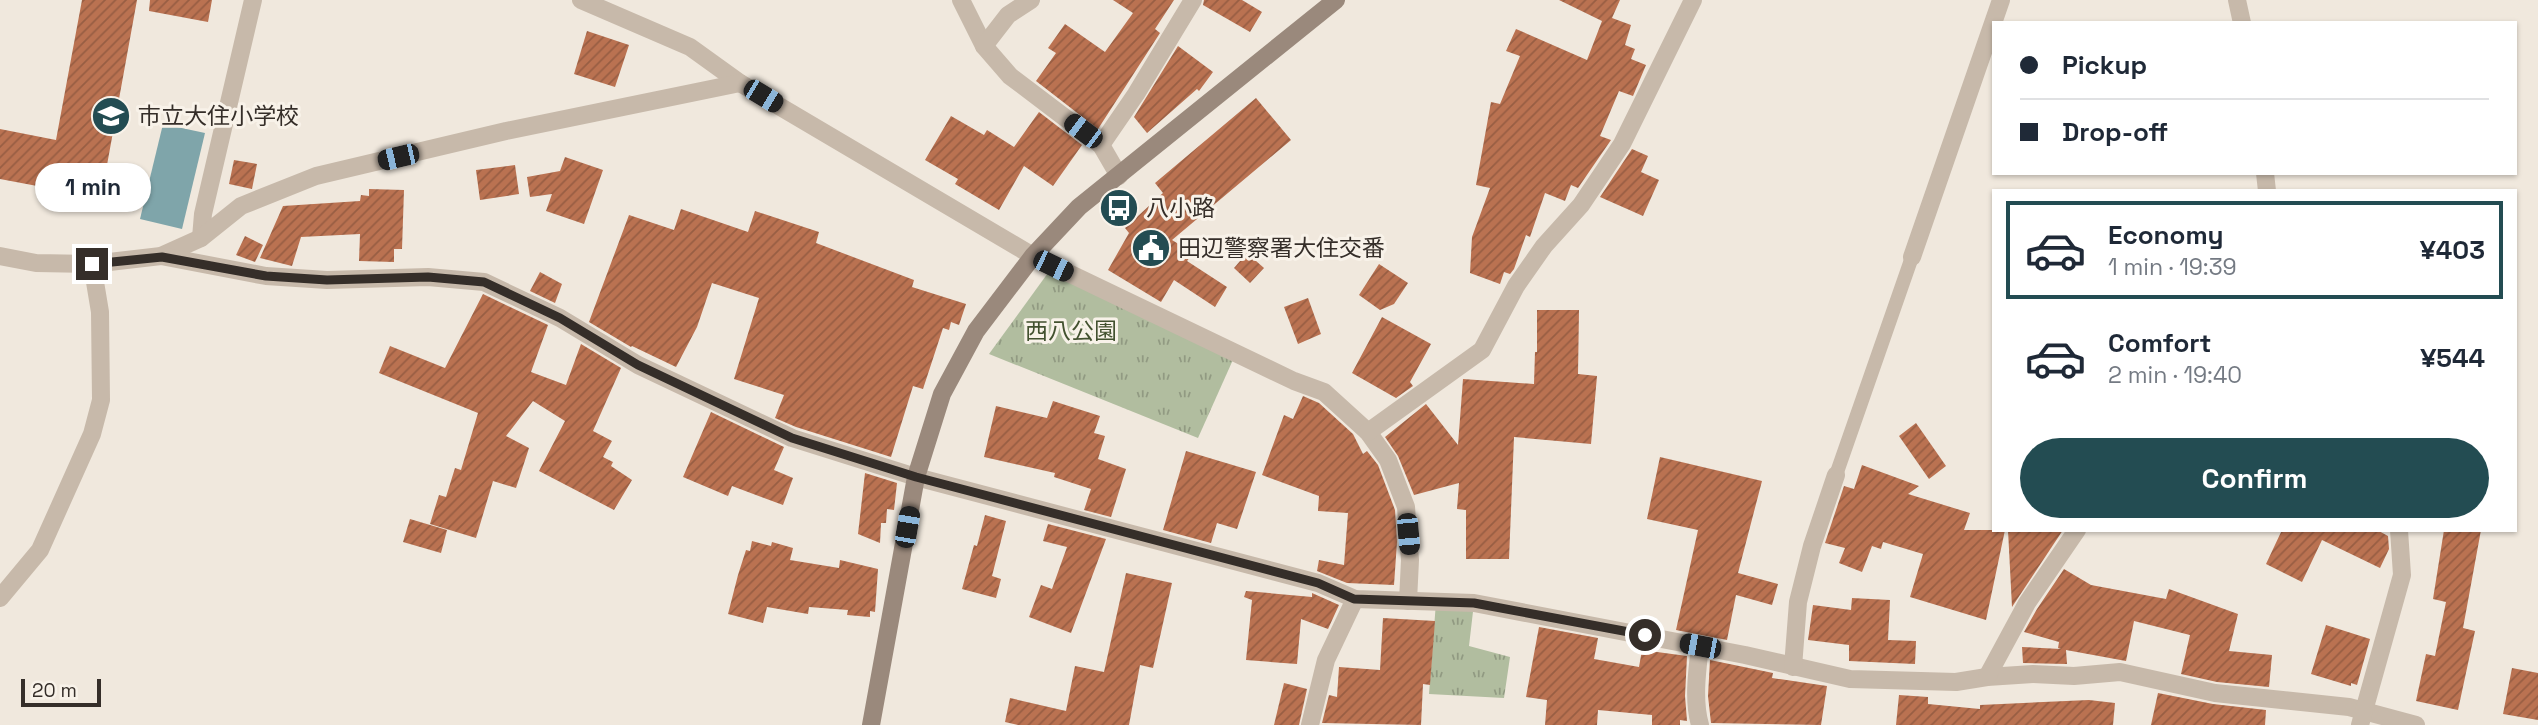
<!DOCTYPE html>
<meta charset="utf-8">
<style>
:root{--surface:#fff;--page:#f2f2f3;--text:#1f2937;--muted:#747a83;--line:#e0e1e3;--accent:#234c52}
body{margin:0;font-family:"Space Grotesk","Noto Sans JP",sans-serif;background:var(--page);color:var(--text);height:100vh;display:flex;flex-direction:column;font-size:26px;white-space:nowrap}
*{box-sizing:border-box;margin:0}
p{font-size:23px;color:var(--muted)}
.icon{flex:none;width:38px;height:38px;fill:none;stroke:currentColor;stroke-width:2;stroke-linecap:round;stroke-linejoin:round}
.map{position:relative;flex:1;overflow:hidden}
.details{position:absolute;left:1992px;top:189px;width:525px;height:343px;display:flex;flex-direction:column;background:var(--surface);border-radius:0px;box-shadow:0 2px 5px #0004}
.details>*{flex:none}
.hud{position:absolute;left:1992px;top:21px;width:525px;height:154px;border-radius:0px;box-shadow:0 2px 5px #0004;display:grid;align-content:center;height:154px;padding:0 28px;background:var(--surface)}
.scale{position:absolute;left:21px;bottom:18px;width:80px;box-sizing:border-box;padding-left:7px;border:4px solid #352e29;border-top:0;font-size:19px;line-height:24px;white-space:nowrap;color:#352e29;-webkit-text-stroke:5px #f8f2e9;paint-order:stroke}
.end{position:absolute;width:32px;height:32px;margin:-16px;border:9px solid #352e29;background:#fff;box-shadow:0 0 0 4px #fff}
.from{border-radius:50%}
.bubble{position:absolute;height:49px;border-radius:24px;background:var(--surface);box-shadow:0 2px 5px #0004;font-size:23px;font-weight:700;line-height:49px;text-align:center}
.car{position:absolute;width:21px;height:42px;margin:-21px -10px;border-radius:9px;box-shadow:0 0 5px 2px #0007;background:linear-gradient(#222 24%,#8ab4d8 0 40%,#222 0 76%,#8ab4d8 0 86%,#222 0)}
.hud b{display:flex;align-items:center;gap:24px;height:66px;font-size:26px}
.hud b+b{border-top:2px solid var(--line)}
.hud i{width:18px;height:18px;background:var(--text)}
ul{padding:12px 0 0;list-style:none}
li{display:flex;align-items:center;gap:21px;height:98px;margin:0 14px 10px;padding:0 14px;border:4px solid transparent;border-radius:0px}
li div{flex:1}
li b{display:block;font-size:26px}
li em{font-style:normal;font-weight:700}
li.selected{border-color:var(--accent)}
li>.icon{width:63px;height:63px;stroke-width:1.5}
.primary-button{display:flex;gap:14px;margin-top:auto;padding:14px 28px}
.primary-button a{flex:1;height:80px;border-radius:42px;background:var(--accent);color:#fff;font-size:28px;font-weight:700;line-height:80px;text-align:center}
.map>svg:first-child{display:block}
.grass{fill:url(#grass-tufts)}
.water{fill:#7fa5aa}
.building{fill:url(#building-hatch)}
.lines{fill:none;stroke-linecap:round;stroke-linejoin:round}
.lane{stroke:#c7b9aa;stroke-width:14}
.street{stroke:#c7b9aa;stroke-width:18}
.secondary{stroke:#9a897c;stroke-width:18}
.route{stroke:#352e29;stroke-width:9}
.labels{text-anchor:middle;stroke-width:6;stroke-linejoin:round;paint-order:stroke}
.poi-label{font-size:23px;fill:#352e29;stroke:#f8f2e9;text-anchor:start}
.park-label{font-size:23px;fill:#42512f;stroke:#f8f2e9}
</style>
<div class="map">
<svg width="2538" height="725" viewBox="0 0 2538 725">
<defs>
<pattern id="grass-tufts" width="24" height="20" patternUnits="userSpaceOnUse" patternTransform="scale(1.75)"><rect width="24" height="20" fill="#b1bd9f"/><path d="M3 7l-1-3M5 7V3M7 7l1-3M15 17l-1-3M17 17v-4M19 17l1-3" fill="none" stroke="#919a82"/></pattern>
<pattern id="building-hatch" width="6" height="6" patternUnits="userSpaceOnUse" patternTransform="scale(1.75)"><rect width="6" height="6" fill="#ba7251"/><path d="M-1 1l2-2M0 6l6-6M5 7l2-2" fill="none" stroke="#985e43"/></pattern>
</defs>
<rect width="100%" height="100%" fill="#f0e8dd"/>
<g class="grass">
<polygon points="1053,266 1236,353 1198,438 989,354"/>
<polygon points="1436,602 1474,603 1469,646 1510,657 1504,698 1429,694"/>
</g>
<polygon class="water" points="163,124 205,133 182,229 140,219"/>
<g class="building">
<polygon points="82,0 137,0 101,198 0,179 0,129 56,140"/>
<polygon points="150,0 212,0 208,22 149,11"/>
<polygon points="1113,0 1174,0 1155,29 1160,33 1098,129 1036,81 1056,53 1048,48 1065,24 1105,52 1133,13"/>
<polygon points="1204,0 1242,0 1262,12 1250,32 1203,5"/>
<polygon points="1559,0 1620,0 1612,18 1631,25 1625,45 1635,49 1631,59 1646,65 1633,96 1619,91 1600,136 1611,140 1578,188 1571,185 1565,201 1545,193 1530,237 1526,235 1514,269 1510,274 1504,272 1500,284 1470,273 1472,237 1490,188 1476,185 1491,102 1500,104 1520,56 1506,51 1516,29 1587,60 1602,21"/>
<polygon points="587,31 629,45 615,87 574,74"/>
<polygon points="1178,46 1213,72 1199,91 1197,89 1147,133 1134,117"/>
<polygon points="1256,98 1291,140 1172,240 1193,253 1187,261 1227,287 1215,307 1174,280 1161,302 1108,270 1129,233 1125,228 1163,193 1155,183"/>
<polygon points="1039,112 1082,145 1053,186 1024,166 999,210 955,184 958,179 925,160 951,116 984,135 987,130 1014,147"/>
<polygon points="1632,149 1648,156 1641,172 1659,180 1643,216 1600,197"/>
<polygon points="565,157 603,170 584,224 546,211 552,194 530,197 527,177 560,171"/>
<polygon points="234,160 257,164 252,189 229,184"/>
<polygon points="515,165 519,194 480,200 476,170"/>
<polygon points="369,189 404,190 402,249 394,249 394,262 359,261 360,234 301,237 292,266 260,258 283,206 360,201 361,195 369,196"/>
<polygon points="681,209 748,232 755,211 819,232 816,243 914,280 912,287 966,304 959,325 951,322 949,330 943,328 923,389 913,386 891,457 796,427 775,418 784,395 734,379 759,298 712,283 697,327 676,367 632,346 631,347 589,322 629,215 674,230"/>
<polygon points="245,236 263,245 255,262 236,255"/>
<polygon points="1247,253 1264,268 1250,283 1234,268"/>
<polygon points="1379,264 1408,283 1394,304 1380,310 1359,295"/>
<polygon points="540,272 562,284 555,303 530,291"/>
<polygon points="483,294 548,325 531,372 566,385 581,344 621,368 593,431 612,441 603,457 613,462 611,466 632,480 614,510 539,471 565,421 533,401 506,436 529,448 516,488 493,481 476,538 430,524 439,495 446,497 455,468 461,470 478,413 379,373 390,346 445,368"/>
<polygon points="1308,298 1321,334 1298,344 1284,307"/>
<polygon points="1537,310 1579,310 1578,374 1597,376 1591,444 1514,437 1509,559 1466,559 1466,510 1457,509 1459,483 1414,495 1398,456 1385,437 1426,404 1458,445 1463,379 1534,384 1535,352 1537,352"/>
<polygon points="1382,317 1431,344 1410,382 1413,386 1396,398 1352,373"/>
<polygon points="1303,396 1319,403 1353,434 1363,454 1367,451 1378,465 1395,510 1397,542 1394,585 1347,583 1317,571 1319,560 1344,565 1348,513 1318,511 1319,496 1262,475 1284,415 1293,419"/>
<polygon points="1053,401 1100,416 1094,433 1105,436 1098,459 1126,469 1111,517 1084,510 1091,489 1054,477 1055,473 984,457 996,406 1047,418"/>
<polygon points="711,412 784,447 774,470 793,478 783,505 732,486 728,496 683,477"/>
<polygon points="1916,423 1946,466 1929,479 1899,436"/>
<polygon points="1186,451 1256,472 1237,529 1217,523 1211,543 1163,530"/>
<polygon points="1660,457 1762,481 1738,573 1778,584 1772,605 1736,595 1727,640 1676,630 1698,530 1647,519"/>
<polygon points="1862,465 1919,486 1908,494 1970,513 1964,530 2005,530 1986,620 1910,597 1923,554 1883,542 1881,549 1872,546 1862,572 1839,563 1845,548 1825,543 1844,486 1854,489"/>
<polygon points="865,473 897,483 894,510 887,509 886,523 881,523 880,543 858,534"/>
<polygon points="985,515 1006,521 992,576 1001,579 996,598 962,589 974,545 977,546"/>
<polygon points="410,519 447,530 441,553 403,542"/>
<polygon points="1048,524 1106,539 1071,633 1029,617 1041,585 1052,589 1067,547 1043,541"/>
<polygon points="2008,530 2063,530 2012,607"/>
<polygon points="2282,530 2377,530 2388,536 2389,549 2380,568 2322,540 2302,582 2266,564"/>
<polygon points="2444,530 2481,530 2463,628 2475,631 2458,710 2416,701 2426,654 2435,656 2446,602 2433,599"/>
<polygon points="752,541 771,546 772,542 793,548 790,560 839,568 840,560 878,569 875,612 870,611 870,617 847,615 848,610 809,607 808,614 767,607 763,623 728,614 738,575 746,550 750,551"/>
<polygon points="2064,569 2091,585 2166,599 2169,589 2238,614 2229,651 2272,655 2269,687 2217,682 2181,674 2190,635 2134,621 2126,661 2066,650 2067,664 2023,663 2022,647 2061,649 2058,648 2059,642 2024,632 2037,609"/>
<polygon points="1126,573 1172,583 1153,668 1140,665 1129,725 1018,725 1005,722 1010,698 1066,711 1075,666 1104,672"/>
<polygon points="1246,591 1312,597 1312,593 1339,605 1328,629 1301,619 1297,664 1246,660 1252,600 1244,597"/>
<polygon points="1852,598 1890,600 1888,640 1916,641 1915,664 1849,661 1849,645 1808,640 1813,605 1851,610"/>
<polygon points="1383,618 1435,621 1430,685 1423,684 1421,725 1322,723 1329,695 1337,697 1339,667 1380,670"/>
<polygon points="2326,625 2370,639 2357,685 2351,683 2351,686 2311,674"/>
<polygon points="1539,627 1598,638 1594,659 1639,667 1642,650 1687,656 1685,696 1687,721 1680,720 1680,725 1652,725 1652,715 1598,710 1597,725 1545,725 1547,700 1526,697"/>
<polygon points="1710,660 1773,673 1772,678 1827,686 1821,725 1711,723 1708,696"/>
<polygon points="2512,668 2538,673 2538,720 2503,714"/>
<polygon points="1284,683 1307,689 1299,725 1274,725"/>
<polygon points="2158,693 2213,704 2266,710 2265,725 2151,725"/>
<polygon points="1899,695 1928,697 1928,704 1980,709 1980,705 2089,700 2115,703 2113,725 1896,725"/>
</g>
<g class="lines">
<polyline class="lane" points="1836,475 1912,257"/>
<g class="street">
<polyline points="581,0 690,47 740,83 1033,256 1294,381 1324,392 1368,432 1388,460 1406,507 1410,560 1408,601"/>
<polyline points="961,0 984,46 1010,76 1101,145 1119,176"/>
<polyline points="2237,0 2242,23"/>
<polyline points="984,46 1008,15 1031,0"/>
<polyline points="1101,145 1136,94 1193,0"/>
<polyline points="2265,173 2267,191"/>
<polyline points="201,238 203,214 253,0"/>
<polyline points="0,256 36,263 92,264 161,256 201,238 241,206 316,176 506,131 740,83"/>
<polyline points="161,256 266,276 327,280 428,277 484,282 560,318 638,365 792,438 916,477 1318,583 1355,599 1474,603 1745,655 1850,679 1956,682 1987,677 2033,674 2074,676 2120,672 2215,693 2349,707 2416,725"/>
<polyline points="1912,257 2001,0"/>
<polyline points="1368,432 1482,350 1516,286 1544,246 1581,205 1622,144 1693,0"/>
<polyline points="0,598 40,550 92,434 101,400 100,312 92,264"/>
<path d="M1700,646C1697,672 1693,700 1700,725"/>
<polyline points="1793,667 1798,602 1812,546 1836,475"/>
<polyline points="1987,677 2027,603 2077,530"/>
<polyline points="1310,725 1326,660 1355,599"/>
<polyline points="2360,725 2402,575 2399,530"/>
</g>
<polyline class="secondary" points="871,725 916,477 942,394 976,331 1033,256 1079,207 1336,0"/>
</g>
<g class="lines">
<polyline class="route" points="92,264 162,257 266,276 327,280 428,277 484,282 560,318 638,365 792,438 916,477 1318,583 1354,599 1474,603 1645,635"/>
</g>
<defs>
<g id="school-disc" transform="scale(2.0125)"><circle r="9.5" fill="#234c52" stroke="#f8f2e9"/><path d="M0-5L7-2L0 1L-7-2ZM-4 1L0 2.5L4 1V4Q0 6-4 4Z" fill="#fff"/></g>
<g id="bus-disc" transform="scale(2.0125)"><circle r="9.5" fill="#234c52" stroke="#f8f2e9"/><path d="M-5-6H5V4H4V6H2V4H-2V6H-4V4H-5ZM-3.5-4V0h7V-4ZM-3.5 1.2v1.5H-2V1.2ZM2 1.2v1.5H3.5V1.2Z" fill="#fff"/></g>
<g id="civic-disc" transform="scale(2.0125)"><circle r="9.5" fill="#234c52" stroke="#f8f2e9"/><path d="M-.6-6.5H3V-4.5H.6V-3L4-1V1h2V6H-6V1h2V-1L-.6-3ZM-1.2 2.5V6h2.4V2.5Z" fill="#fff"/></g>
</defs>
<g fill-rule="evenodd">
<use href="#school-disc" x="111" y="116"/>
<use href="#bus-disc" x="1119" y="208"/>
<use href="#civic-disc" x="1151" y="248"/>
</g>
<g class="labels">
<g class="poi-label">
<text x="138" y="124">市立大住小学校</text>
<text x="1146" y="216">八小路</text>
<text x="1178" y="256">田辺警察署大住交番</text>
</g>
<g class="park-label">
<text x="1071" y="339">西八公園</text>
</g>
</g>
</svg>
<div class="scale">20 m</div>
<i class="end from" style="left:1645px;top:635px"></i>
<i class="end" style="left:92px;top:264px"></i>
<div class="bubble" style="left:35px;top:163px;width:116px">1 min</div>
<i class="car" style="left:763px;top:96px;rotate:121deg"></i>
<i class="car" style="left:1083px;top:131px;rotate:307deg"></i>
<i class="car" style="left:398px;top:157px;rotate:257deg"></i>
<i class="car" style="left:1053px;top:266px;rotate:116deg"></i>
<i class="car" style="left:907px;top:527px;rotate:10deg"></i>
<i class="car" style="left:1408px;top:534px;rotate:175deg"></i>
<i class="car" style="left:1700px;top:646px;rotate:281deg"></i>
<div class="hud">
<b><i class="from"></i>Pickup</b>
<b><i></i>Drop-off</b>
</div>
<section class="details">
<ul>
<li class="selected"><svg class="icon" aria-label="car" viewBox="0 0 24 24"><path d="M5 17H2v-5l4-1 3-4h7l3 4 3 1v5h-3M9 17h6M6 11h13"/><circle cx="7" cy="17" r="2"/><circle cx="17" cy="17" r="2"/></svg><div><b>Economy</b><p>1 min · 19:39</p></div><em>¥403</em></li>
<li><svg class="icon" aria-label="car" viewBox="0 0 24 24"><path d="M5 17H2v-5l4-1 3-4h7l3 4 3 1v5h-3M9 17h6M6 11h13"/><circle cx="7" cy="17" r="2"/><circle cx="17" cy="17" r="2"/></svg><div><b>Comfort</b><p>2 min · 19:40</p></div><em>¥544</em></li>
</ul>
<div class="primary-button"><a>Confirm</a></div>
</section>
</div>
